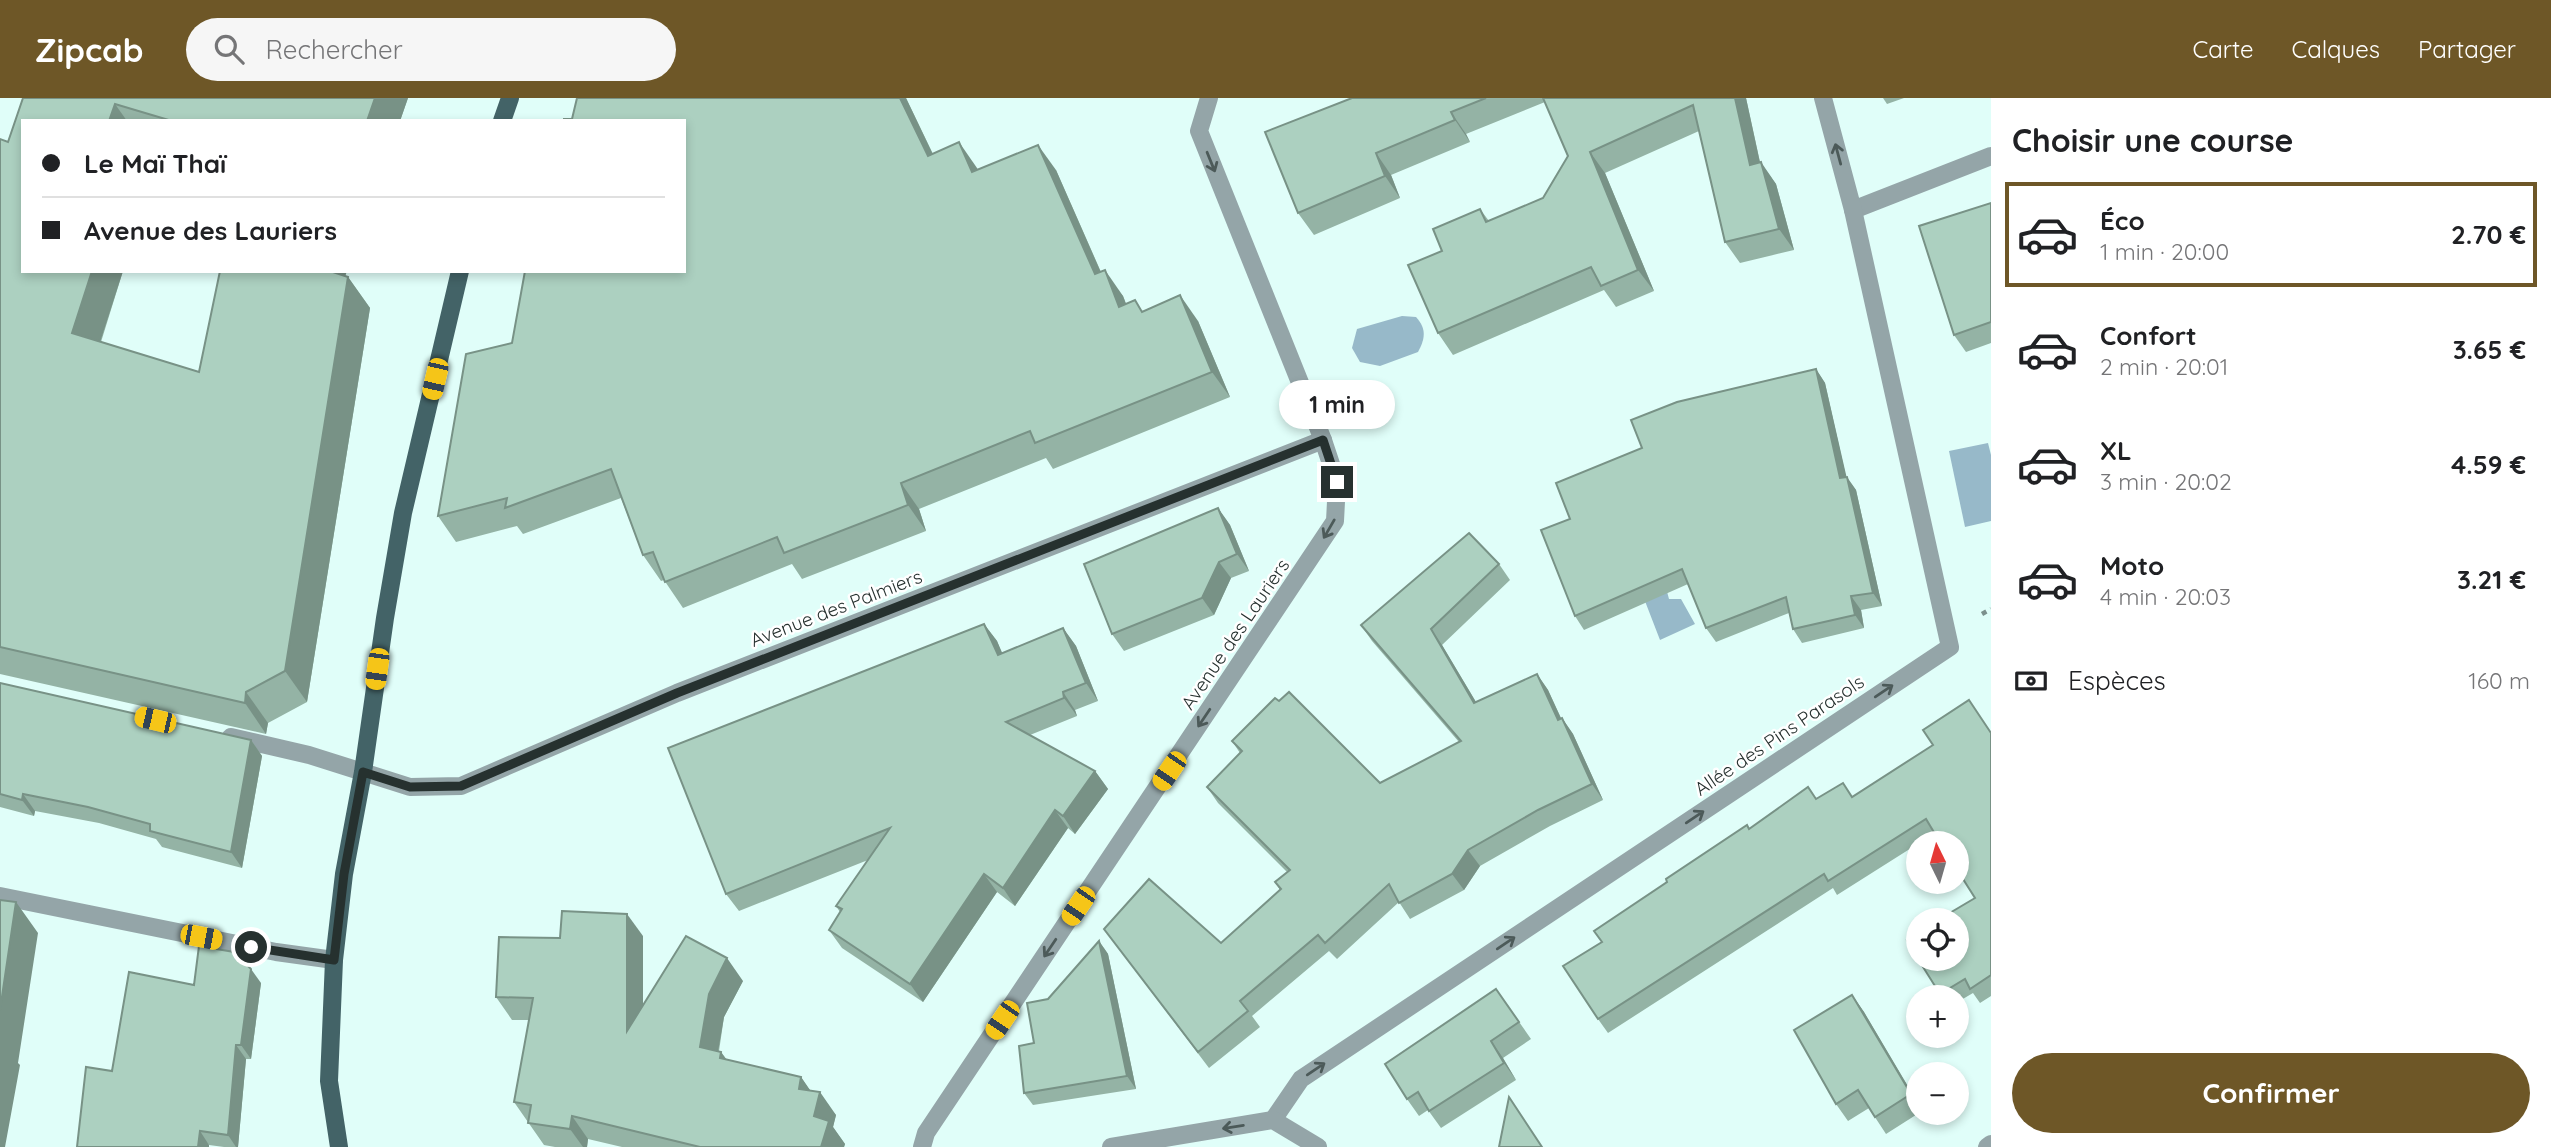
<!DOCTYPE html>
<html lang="fr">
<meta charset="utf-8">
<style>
:root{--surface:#fff;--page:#f6f6f6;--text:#202124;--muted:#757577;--line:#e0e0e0;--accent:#6e5727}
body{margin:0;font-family:Quicksand,sans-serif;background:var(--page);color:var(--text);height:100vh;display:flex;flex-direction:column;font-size:26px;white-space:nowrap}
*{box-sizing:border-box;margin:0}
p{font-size:23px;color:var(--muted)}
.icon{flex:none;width:38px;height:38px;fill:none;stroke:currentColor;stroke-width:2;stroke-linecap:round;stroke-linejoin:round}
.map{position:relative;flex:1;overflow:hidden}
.sheet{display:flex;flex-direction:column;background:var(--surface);width:560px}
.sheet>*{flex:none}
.top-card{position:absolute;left:21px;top:21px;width:665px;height:154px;border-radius:0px;box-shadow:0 4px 10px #0003;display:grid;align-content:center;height:154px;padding:0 21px;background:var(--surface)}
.needle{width:46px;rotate:355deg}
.fabs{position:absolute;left:1906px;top:733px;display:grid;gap:14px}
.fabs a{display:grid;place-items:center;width:63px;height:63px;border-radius:50%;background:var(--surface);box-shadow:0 4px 10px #0003;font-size:35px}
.end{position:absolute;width:32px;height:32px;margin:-16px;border:9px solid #26312f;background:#fff;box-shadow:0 0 0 4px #fff}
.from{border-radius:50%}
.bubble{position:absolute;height:49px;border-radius:24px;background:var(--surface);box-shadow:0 4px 10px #0003;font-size:23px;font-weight:800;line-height:49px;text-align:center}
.car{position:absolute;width:21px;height:42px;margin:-21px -10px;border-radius:9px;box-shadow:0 0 5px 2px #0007;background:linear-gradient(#f5c518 24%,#345 0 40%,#f5c518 0 76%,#345 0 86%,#f5c518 0)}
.top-card b{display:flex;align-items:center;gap:24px;height:66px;font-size:26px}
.top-card b+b{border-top:2px solid var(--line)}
.top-card i{width:18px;height:18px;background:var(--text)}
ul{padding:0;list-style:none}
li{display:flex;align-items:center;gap:21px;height:105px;margin:0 14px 10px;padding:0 7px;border:4px solid transparent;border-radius:0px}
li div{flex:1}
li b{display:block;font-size:26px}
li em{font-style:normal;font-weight:800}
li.selected{border-color:var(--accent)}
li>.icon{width:63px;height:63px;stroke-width:1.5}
h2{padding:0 21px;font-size:32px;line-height:84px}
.pay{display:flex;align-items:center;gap:18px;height:77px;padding:0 21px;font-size:26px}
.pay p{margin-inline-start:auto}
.primary-button{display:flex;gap:14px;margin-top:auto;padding:14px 21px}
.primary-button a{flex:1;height:80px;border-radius:42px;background:var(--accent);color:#fff;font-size:28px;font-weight:800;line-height:80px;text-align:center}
header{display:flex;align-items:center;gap:42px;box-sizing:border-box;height:98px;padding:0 35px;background:var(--accent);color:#fff}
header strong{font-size:33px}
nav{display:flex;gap:38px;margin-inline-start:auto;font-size:24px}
.search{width:490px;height:63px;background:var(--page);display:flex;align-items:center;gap:18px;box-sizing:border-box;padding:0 24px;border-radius:38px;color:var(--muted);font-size:26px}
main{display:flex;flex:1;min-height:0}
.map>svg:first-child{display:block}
.water{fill:#97b9c9}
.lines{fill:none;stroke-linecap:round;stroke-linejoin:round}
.path{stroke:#7c908d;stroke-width:4.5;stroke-dasharray:5 5;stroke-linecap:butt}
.minor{stroke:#94a5a8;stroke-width:18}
.major{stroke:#436367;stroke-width:18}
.wall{fill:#94b3a5}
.shaded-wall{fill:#789286}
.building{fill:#acd0c0;stroke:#789286;stroke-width:2}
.oneway{stroke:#4c5a59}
.route{stroke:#26312f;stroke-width:9}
.labels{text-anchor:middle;stroke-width:5;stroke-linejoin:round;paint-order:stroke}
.street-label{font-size:19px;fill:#26312f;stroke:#fff}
</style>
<header>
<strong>Zipcab</strong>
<div class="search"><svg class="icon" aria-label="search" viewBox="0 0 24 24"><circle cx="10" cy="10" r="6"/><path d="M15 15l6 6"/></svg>Rechercher</div>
<nav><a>Carte</a><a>Calques</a><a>Partager</a></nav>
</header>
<main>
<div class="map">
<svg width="1991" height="1049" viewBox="0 0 1991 1049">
<rect width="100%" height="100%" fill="#e0fef9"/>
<g class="water">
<path d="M1402,218L1416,219C1427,231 1425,241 1418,254L1380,268L1360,264L1352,250L1357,231Z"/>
<polygon points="1988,345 1991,357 1991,423 1965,429 1949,353"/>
<polygon points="1662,475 1669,501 1681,501 1695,526 1660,542 1638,485"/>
</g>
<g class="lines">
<polyline class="path" points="1982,516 1991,511"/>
<g class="minor">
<polyline points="1853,112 1991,58"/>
<polyline points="231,639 309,657 410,689 461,688 677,595 1323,342"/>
<polyline points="0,798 276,854 334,862"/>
<polyline points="1273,1022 1301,981 1950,549 1853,112 1823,0"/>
<polyline points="922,1049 926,1035 1335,423 1337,384 1323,342 1199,33 1209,0"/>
<polyline points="1111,1049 1273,1022 1318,1049"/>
<polyline points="1987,1049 1991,1046"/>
</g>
<g class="major">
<polyline points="502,23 510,0"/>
<polyline points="339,1049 329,983 334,862 344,776 363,674 385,520 403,415 460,173"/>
</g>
</g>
<g class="wall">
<polygon points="23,0 408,0 400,23 23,23 123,173 101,244 199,274 346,179 348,179 370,210 307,604 268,625 266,636 0,576 0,41 8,44"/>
<polygon points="577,0 906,0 933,56 978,71 1056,72 1101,174 1123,198 1126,206 1143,213 1198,223 1230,299 1053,371 1046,360 919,411 926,433 802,481 792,466 683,510 664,482 661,483 643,457 621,400 523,436 517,428 456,444 438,418 512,245 572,21"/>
<polygon points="1352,0 1746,0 1760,64 1776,86 1794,152 1740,165 1725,144 1699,33 1605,75 1654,193 1616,209 1604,192 1453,257 1438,235 1442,153 1480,111 1489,123 1543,100 1568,58 1545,4 1466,36 1470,44 1391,77 1400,100 1314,137 1298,115"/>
<polygon points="1883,0 1904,0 1887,6"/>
<polygon points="1991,105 1991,245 1966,254 1954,237"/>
<polygon points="1816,271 1825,285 1846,379 1856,392 1882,508 1861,512 1864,530 1802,545 1793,531 1789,515 1716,544 1706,530 1688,486 1584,532 1575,518 1570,421 1642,350"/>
<polygon points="1218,410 1230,427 1249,473 1231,480 1214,517 1124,553 1112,536"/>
<polygon points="1499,466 1510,482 1442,547 1476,604 1537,576 1548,592 1561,620 1562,620 1573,636 1603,702 1550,728 1480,768 1464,792 1410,821 1399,804 1337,861 1329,853 1252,918 1260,929 1209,970 1104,831 1221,845 1280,792 1275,784 1287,774 1218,705 1207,689 1240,655 1232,643 1380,685 1459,644 1372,543 1361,527"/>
<polygon points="984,526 997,543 1002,556 1063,530 1076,548 1098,603 1075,612 1077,618 1030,637 1095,673 1108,691 1075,736 1068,730 1015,808 997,794 923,904 842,850 829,832 840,814 836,808 868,762 739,813 726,796"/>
<polygon points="0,585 251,642 262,658 242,770 162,749 156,741 99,725 35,713 34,718 0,709"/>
<polygon points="1991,634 1991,898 1980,905 1973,895 1956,905 1956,900 1942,900 1918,861 1975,800 1935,735 1837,797 1833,790 1608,935 1598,921 1602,844 1667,784 1749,731 1816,701 1852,699"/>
<polygon points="643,838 643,907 743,883 724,919 719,953 721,954 727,962 801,979 810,993 836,1017 833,1029 845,1046 844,1049 622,1049 588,1041 587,1049 555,1049 544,1047 514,1004 529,922 512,922 496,899 560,840"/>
<polygon points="1099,843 1108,856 1136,991 1033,1007 1024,995 1034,945"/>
<polygon points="261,885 251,961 246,961 238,1049 224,1049 209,1047 112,973"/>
<polygon points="1496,891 1531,941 1503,960 1516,982 1441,1030 1428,1012 1419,1018 1407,1001"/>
<polygon points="1852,897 1864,914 1918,1005 1919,1015 1886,1036 1869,1010 1848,1023 1836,1006"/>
</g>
<g class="shaded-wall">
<polygon points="375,0 408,0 400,23 367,23"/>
<polygon points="900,0 906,0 946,84 928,58"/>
<polygon points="1735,0 1746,0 1765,88 1750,67"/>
<polygon points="115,6 127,23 109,23"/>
<polygon points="1451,14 1466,36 1470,44 1455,22"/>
<polygon points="959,44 977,70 990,99 972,74"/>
<polygon points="1038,47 1056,72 1113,202 1095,176"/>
<polygon points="1590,54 1605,75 1654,193 1638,172"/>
<polygon points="1376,55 1391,77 1400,100 1385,78"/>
<polygon points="1761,64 1776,86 1794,152 1779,131"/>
<polygon points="1105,172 1123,198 1137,234 1119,209"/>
<polygon points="92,173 123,173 93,266 72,235"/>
<polygon points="320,173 347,173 338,200"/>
<polygon points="348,179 370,210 307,604 285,573"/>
<polygon points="1180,197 1198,223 1230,299 1212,274"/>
<polygon points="1816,271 1825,285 1850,394 1840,380"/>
<polygon points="1847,379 1856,392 1882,508 1873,495"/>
<polygon points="901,385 919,411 926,433 908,407"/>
<polygon points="1218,410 1230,427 1249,473 1237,456"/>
<polygon points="1219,464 1231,480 1214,517 1202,500"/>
<polygon points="1851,498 1861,512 1864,530 1855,517"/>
<polygon points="984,526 997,543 1011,575 998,557"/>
<polygon points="1063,530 1076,548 1098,603 1086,585"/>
<polygon points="1431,531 1442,547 1486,621 1474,605"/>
<polygon points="1537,576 1548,592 1569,638 1558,622"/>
<polygon points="246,594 268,625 266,636 245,605"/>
<polygon points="1063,594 1075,612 1077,618 1064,600"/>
<polygon points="1562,620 1573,636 1603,702 1592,686"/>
<polygon points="251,642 262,658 242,770 231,754"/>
<polygon points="1095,673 1108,691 1075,736 1063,718"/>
<polygon points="23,696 35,713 34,718 22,702"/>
<polygon points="1055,712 1068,730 1015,808 1003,790"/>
<polygon points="1468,752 1480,768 1464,792 1452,776"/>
<polygon points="984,776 997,794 923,904 910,886"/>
<polygon points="16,804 38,835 18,965 20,967 5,1049 0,1049 0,912"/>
<polygon points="627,816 643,838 643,955 627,933"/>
<polygon points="1099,843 1108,856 1136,991 1127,978"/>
<polygon points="727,860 743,883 724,919 715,971 700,949 709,896"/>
<polygon points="251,871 261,885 251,961 241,947"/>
<polygon points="1852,897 1864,914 1918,1006 1911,996"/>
<polygon points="1491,943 1503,960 1516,982 1504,965"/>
<polygon points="236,947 246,961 238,1049 236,1049 228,1037"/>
<polygon points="721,954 737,977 720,960"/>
<polygon points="801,979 817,1002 820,994 836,1017 833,1029 845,1046 844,1049 821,1049 799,991"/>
<polygon points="572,1018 588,1041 587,1049 583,1049 570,1031"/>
<polygon points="200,1033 209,1047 209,1049 198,1049"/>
</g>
<g class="building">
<polygon points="23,0 375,0 367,23 172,23 115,6 109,23 23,23 23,173 92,173 72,235 199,274 220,173 330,173 348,179 285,573 246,594 245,605 0,549 0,41 8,44"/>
<polygon points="577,0 900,0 928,58 959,44 972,74 1038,47 1095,176 1105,172 1119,209 1135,202 1142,214 1180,197 1212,274 1035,345 1030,333 901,385 908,407 784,455 777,439 665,484 653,454 643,457 611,371 505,410 507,400 438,418 466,256 512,245 525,173 684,173 684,23 564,23 564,21 572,21"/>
<polygon points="1352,0 1486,0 1451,14 1455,22 1376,55 1385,78 1298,115 1265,34"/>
<polygon points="1543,0 1735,0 1750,67 1761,64 1779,131 1725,144 1693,7 1590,54 1638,172 1601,188 1591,169 1438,235 1408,167 1442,153 1433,131 1480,111 1486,124 1543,100 1568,58"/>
<polygon points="1991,105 1991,224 1954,237 1919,128"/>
<polygon points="1816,271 1840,380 1847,379 1873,495 1851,498 1855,517 1793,531 1786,499 1706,530 1682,471 1575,518 1541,432 1570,421 1556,385 1642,350 1631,322 1677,304"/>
<polygon points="1218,410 1237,456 1219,464 1202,500 1112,536 1084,466"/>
<polygon points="1469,435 1499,466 1431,531 1474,605 1537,576 1558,622 1562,620 1592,686 1538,712 1468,752 1452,776 1399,805 1389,786 1325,845 1318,837 1240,903 1248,913 1198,954 1104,831 1149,781 1221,845 1281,791 1275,784 1290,772 1207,689 1242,653 1232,643 1275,600 1279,603 1289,594 1380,685 1461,643 1361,527"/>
<polygon points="984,526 998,557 1063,530 1086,585 1063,594 1064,600 1006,624 1095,673 1063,718 1055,712 1003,790 984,776 910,886 829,832 842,811 836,808 890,730 726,796 668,650"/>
<polygon points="0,585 251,642 231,754 150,733 150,726 88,709 23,696 22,702 0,696"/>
<polygon points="1969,602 1991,635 1991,877 1970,891 1965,881 1940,896 1918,861 1956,861 1956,822 1938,822 1975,800 1956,770 1956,746 1941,746 1926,721 1828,783 1824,776 1598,921 1563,868 1602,844 1594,833 1667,784 1666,781 1747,727 1749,731 1808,689 1816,701 1843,685 1852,699 1933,647 1923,632"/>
<polygon points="0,802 16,804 0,912"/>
<polygon points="562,813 627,816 627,933 686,838 727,860 709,896 700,949 721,954 720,960 801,979 799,991 820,994 814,1018 829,1023 821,1049 700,1049 572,1018 570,1031 528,1025 531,1007 514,1004 533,900 496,899 499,839 560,840"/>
<polygon points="1918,835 1918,860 1907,842"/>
<polygon points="1099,843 1127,978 1024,995 1019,948 1034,945 1027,905 1048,901"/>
<polygon points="199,848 234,854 251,871 241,947 236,947 228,1037 200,1033 198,1049 77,1049 86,969 112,973 129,874 194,887"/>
<polygon points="1496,891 1519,924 1491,943 1504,965 1429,1013 1418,994 1407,1001 1385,966"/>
<polygon points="1852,897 1911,996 1875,1019 1858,992 1836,1006 1794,932"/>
<polygon points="1509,999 1542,1049 1499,1049"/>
</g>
<defs><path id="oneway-shaft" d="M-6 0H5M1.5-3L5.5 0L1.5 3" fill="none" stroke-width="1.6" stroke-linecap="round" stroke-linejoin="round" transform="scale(1.75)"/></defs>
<g class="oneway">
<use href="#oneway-shaft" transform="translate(1838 56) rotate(-105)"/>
<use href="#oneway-shaft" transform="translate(1211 64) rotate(68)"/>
<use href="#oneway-shaft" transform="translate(1329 431) rotate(120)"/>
<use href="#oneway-shaft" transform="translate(1884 593) rotate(-34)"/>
<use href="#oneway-shaft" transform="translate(1204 620) rotate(124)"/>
<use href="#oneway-shaft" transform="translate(1695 719) rotate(-34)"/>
<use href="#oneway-shaft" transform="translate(1506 845) rotate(-34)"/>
<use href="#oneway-shaft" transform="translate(1050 850) rotate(124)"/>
<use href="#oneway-shaft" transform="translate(1316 971) rotate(-34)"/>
<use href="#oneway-shaft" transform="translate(1233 1029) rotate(171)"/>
</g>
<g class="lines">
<polyline class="route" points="251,849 334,862 344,776 363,674 410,689 461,688 677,595 1323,342 1337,384"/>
</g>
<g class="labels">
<g class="street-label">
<text transform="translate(836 510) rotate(-21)" y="7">Avenue des Palmiers</text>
<text transform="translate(1235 536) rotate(-56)" y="7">Avenue des Lauriers</text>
<text transform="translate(1779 637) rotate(-34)" y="7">Allée des Pins Parasols</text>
</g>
</g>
</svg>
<div class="fabs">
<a><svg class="needle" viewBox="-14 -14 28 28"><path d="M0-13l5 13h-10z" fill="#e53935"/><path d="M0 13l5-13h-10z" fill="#757577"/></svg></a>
<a><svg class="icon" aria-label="locate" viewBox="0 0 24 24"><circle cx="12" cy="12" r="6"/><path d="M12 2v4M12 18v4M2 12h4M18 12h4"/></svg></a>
<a>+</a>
<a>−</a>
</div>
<i class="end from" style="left:251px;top:849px"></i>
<i class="end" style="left:1337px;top:384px"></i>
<div class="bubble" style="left:1279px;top:282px;width:116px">1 min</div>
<i class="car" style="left:435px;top:281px;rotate:193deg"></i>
<i class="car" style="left:377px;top:571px;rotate:188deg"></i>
<i class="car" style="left:155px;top:622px;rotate:283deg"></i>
<i class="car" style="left:1169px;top:673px;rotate:214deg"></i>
<i class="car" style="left:1078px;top:808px;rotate:214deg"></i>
<i class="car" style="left:201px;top:839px;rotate:101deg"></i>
<i class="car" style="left:1002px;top:922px;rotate:214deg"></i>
<div class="top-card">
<b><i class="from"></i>Le Maï Thaï</b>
<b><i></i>Avenue des Lauriers</b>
</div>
</div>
<section class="sheet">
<h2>Choisir une course</h2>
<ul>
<li class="selected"><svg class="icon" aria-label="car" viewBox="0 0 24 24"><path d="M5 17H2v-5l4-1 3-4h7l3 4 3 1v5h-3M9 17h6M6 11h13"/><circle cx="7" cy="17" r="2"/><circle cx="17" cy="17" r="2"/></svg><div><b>Éco</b><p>1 min · 20:00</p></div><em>2.70 €</em></li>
<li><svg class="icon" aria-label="car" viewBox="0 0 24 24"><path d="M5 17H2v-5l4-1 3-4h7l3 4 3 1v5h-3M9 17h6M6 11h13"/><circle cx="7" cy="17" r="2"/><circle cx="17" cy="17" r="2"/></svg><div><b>Confort</b><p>2 min · 20:01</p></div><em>3.65 €</em></li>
<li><svg class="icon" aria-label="car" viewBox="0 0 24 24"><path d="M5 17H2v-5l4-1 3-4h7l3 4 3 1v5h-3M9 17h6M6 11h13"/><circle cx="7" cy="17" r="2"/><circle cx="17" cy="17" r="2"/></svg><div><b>XL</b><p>3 min · 20:02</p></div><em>4.59 €</em></li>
<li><svg class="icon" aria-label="car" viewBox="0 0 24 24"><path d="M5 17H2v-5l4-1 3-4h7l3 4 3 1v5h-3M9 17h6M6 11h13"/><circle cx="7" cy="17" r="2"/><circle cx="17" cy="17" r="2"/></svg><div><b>Moto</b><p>4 min · 20:03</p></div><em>3.21 €</em></li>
</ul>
<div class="pay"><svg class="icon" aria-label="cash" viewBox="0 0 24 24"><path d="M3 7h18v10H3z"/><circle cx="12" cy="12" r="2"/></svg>Espèces<p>160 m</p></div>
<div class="primary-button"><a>Confirmer</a></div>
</section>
</main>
